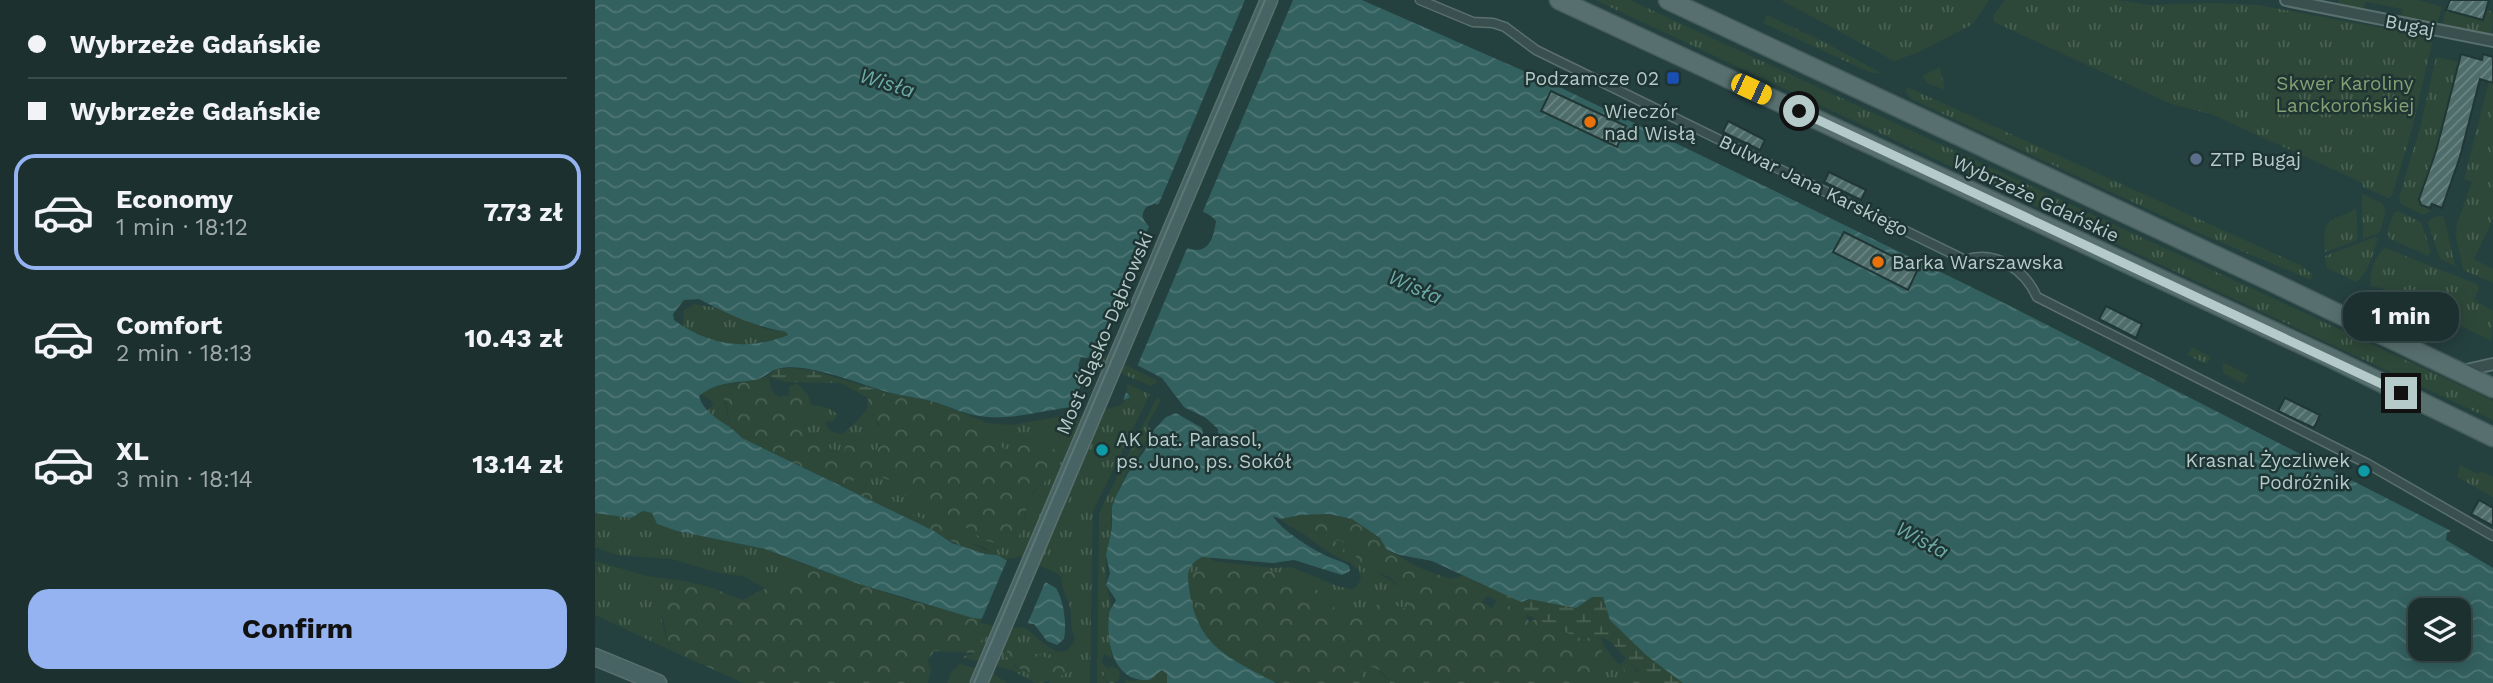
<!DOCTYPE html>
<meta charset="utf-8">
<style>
:root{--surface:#1b302f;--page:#283c3b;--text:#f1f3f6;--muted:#a0a9aa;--line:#394b4b;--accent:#95b2f1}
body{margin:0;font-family:"Work Sans",sans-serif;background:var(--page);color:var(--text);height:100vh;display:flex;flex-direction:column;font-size:26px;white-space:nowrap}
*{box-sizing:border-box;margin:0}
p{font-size:23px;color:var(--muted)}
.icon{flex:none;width:38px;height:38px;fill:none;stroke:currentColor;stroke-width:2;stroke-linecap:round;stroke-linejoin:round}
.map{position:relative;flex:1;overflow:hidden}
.side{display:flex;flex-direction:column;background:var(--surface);width:595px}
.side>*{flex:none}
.banner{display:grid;align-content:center;height:154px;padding:0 28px;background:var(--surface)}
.buttons{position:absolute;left:1813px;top:598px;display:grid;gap:14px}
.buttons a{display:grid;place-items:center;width:63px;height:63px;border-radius:14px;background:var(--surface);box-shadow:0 4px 18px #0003,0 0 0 2px var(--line);font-size:35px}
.end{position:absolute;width:32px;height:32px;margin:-16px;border:9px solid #b5cbca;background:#111;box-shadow:0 0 0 4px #111}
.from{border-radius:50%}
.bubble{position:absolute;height:49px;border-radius:21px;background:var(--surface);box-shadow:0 4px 18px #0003,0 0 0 2px var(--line);font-size:23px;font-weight:700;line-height:49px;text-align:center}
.car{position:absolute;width:21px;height:42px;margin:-21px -10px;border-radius:9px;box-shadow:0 0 5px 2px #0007;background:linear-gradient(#f5c518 24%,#345 0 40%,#f5c518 0 76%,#345 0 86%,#f5c518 0)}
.banner b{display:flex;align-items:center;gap:24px;height:66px;font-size:26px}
.banner b+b{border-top:2px solid var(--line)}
.banner i{width:18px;height:18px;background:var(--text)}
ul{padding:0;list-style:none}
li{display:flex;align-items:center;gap:21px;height:116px;margin:0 14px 10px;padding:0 14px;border:4px solid transparent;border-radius:21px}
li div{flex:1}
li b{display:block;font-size:26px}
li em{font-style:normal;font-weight:700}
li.on{border-color:var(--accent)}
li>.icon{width:63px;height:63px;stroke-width:1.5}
.action{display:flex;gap:14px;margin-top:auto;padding:14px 28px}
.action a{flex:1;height:80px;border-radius:21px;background:var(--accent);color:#111;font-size:28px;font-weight:700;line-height:80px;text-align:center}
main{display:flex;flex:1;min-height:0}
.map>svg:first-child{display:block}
.grass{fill:url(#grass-tufts)}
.forest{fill:url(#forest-crowns)}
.wetland{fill:url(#wetland-marsh)}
.garden{fill:#2d4838}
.water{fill:url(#water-waves);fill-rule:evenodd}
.pier{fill:#24403f}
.building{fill:url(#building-hatch);stroke:#203736;stroke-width:2}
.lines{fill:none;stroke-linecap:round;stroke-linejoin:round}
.pedestrian-casing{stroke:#5a706f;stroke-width:11}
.minor-casing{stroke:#5a706f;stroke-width:14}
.secondary-casing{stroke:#5a706f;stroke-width:19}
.primary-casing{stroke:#455c5b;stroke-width:21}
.pedestrian{stroke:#39504f;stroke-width:8}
.minor{stroke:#39504f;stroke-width:10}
.secondary{stroke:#476363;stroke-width:16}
.primary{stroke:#57706f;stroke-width:18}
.tram{stroke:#5b7776;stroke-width:2}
.route{stroke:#b5cbca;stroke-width:9}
.transit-dot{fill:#1a4fb4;stroke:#1e3534;stroke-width:2.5}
.food-dot{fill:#e8710a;stroke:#1e3534;stroke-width:2.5}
.service-dot{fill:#5c6f8a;stroke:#1e3534;stroke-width:2.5}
.culture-dot{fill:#0f9aa8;stroke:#1e3534;stroke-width:2.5}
.labels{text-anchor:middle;stroke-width:5;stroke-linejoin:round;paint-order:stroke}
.street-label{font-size:19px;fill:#b5cbca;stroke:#1e3534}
.poi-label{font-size:19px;fill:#b5cbca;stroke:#1e3534;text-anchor:start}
.park-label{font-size:19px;fill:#85a173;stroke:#1e3534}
.water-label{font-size:21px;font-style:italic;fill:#6daaa7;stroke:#1e3534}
</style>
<main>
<section class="side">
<div class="banner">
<b><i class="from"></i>Wybrzeże Gdańskie</b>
<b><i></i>Wybrzeże Gdańskie</b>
</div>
<ul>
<li class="on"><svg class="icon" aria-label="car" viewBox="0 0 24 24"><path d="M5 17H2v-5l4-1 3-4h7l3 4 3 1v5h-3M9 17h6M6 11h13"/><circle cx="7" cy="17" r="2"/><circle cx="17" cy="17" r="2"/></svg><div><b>Economy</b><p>1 min · 18:12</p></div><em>7.73 zł</em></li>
<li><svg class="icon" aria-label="car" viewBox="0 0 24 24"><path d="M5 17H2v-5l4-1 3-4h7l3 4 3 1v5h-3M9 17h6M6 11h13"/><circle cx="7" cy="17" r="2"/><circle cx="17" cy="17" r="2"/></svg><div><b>Comfort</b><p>2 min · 18:13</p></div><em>10.43 zł</em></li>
<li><svg class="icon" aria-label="car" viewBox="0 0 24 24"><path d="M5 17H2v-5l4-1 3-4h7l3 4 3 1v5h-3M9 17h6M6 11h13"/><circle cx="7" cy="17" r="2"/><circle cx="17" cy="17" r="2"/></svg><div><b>XL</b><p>3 min · 18:14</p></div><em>13.14 zł</em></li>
</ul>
<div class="action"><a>Confirm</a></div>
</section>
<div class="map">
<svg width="1898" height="683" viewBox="0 0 1898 683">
<defs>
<pattern id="grass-tufts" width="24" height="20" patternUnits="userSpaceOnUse" patternTransform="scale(1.75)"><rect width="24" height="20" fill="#2d4838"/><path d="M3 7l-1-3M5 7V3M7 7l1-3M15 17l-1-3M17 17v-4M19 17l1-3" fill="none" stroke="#496153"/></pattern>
<pattern id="forest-crowns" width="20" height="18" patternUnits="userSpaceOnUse" patternTransform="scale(1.75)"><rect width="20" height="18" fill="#2d4838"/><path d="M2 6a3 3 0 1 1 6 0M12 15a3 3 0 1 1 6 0" fill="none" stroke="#496153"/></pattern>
<pattern id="wetland-marsh" width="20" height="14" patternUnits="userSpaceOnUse" patternTransform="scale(1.75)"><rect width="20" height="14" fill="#2d4838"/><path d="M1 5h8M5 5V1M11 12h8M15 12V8" fill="none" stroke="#496153"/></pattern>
<pattern id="water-waves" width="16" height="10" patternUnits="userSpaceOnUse" patternTransform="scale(1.75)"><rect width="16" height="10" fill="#336160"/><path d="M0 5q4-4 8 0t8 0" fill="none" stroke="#4e7675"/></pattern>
<pattern id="building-hatch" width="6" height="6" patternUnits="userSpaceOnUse" patternTransform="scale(1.75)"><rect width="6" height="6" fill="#4d6c6a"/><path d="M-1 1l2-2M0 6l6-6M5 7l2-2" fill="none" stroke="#6c8685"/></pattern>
</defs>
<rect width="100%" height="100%" fill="#24403f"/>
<g class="grass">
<polygon points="1000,0 1035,0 1884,394 1898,401 1898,420"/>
<polygon points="1186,0 1394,0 1378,24 1322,53 1299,61"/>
<polygon points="1410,0 1522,0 1555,5 1616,3 1663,5 1836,37 1838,39 1817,129 1797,196 1793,198 1768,187 1768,183 1616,114 1576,104 1399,22 1398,16"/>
<polygon points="1851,10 1888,20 1891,10 1898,12 1897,34 1847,25"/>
<polygon points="1172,15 1231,43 1288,74 1274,72 1168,23"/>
<polygon points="1841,57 1864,62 1841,151 1824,199 1826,205 1835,208 1834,212 1828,215 1806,204 1804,197 1825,128"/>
<polygon points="1345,67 1350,90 1332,83 1327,76"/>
<polygon points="1894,82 1898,83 1898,219 1879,259 1898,269 1898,283 1868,270 1861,236 1862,224 1877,182 1869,179"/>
<polygon points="1312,87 1705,265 1717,274 1716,280 1611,236 1316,99 1311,92"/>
<polygon points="1767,194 1787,203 1791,210 1785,232 1768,239"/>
<path d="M1761,205L1763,240L1730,252C1728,219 1731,223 1759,210Z"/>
<polygon points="1802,211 1826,222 1836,252 1833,256 1795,239 1792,232 1799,213"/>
<polygon points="1845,216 1849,217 1860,266 1845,259 1833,223 1836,218"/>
<path d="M1780,237L1783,238C1778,253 1774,272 1761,282L1732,268L1730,256Z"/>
<path d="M1790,248L1882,284L1884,288L1879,300L1898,311L1897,341L1789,289L1776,286C1773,276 1781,253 1790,248Z"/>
<path d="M99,304L122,308L171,329L191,332L193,335C160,348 119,348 89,327L88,311Z"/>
<polygon points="1597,347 1616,357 1612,364 1592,355"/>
<polygon points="508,356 515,357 563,381 556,386 495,360"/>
<polygon points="1628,362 1653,375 1649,384 1628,373"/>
<polygon points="141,382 127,390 135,427 118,418 112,411 118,405 117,401 106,394 114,388"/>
<path d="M532,384L555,394L498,511L495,683H453L458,681L450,658L431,651L423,644L419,666L450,683H440L419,671L367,657L379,653L390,620C403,622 422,622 433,630C445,639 470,669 480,638C475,627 477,619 475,608C473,597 466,591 467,579L463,574L425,556L410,561L388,547L372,542L346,525L309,512L294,496L255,485L259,478L281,475L303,484L316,503L331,510L345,509L366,522L431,519C431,502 436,492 450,482L432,441L409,451L392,423L416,425L462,417H488L525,405L535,397L531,390Z"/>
<polygon points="562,397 566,400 553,423 553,426 556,429 548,448 531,474 521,496 516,519 517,528 511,555 511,585 516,603 514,628 517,657 517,658 509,654 506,662 512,668 508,677 512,683 502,683 504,513"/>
<path d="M216,405C227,406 235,407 243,415L238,421L230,422C233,431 238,433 247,434L262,421L272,409C287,427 291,437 277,458L272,455L263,440L252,443L247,455L215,437L206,417Z"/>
<polygon points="1865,465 1883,474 1886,471 1898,477 1898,497 1862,477"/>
<polygon points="48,511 57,513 62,524 82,531 170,549 208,564 196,576 179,587 169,588 148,576 124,573 77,559 21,555 0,547 0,513 36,518"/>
<path d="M745,540L761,552L765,566C788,575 797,578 814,597L813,605L809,608L788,603C780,607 772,613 763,615C744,619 733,601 722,590C714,582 701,579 691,576L605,612C613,643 619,640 644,654C658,662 672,674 685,683C671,681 625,654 615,643C601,627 573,556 613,557L619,561L677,568L696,567L745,587L757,589L762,586L766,579L764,570L750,559L748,551L739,541Z"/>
<polygon points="0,561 52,576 89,581 66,611 67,623 75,650 0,615"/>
<polygon points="1006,637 1009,646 1023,664 1027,663 1032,683 1000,683 1000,675 1013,668 1007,654"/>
<polygon points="365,664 399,674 412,683 352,683 357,671"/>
<polygon points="776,666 782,668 795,683 771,683 765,672 767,667"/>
<path d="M567,670L572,674V683H530L531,680C546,683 556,677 567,670Z"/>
</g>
<g class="forest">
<path d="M173,376L177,391L184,397L194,395V387L202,383L213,395L216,405L206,417L215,437L247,455L252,443L264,440L272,455L277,457L286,445L277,440V432L285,425L272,409L273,398L287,397L294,393L341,402L392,423L409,450L432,441L454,443L462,453C459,465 457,475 448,483C443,488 439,489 436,496C426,517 434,526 416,547L389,540L345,509L331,510L316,503L303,484L281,475L260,478L256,484L294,496L309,512L346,525L372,542L402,555C378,553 358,544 339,531L147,438L135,427L131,402L126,396L127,390C143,380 156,382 173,376Z"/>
<path d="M734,514L757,519L785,538L792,550L825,568L855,579L869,575L885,583L892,596L887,602L897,608L902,600L929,610L934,622L943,618L991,638L1006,637L1007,654L1013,668L1000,675V683H795C788,671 781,665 767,667L765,672L771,683H685L644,655L621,644L610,630L596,582L598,573C604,569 611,564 617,563C637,560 706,576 721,589C732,598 738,612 754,615C768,617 776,605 789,603C797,602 802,607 809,608L813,605V597C806,589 799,578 787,574C778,570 768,570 761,562V552L745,540L740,541L748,551L754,563C739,556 727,548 714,538C706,531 694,526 685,519L705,515Z"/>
<path d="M208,564L313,600L390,620L388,638L379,653L339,651L333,661L336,670L333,683H148L75,650L66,611L89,581L115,587L148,600C171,586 188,585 208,564Z"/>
<path d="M414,642C425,644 435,652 447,656C457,660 464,656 474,665V671L458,681L445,682C433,674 420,667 411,656Z"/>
<polygon points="1032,658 1042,672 1052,665 1088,683 1032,683 1027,663"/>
<circle cx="517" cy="675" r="8"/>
</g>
<g class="wetland">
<polygon points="197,368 215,370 294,393 287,397 273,398 246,383 191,382 173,376 181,369"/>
<polygon points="885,583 909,593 1001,584 1096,683 1062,683 1040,668 1016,642 1006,637 984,638 954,625 892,596"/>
</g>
<polygon class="garden" points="1744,0 1824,0 1847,7 1842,24 1807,17 1807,9 1771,2 1769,9 1743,4"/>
<path class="water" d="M0,0H767L954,82L1190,196L1405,301L1856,531L1852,533L1851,540L1898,568V683H1088L1051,655L1015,620L1008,597H997L981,608L934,599L926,602L837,561L805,555L792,550L785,538L757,519L734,514L705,515L685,519L678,516C684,528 715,548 728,554C736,559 746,560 754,566L755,571L747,575L699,560L678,563L607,557C592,565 592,573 594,588C602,648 634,657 681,683H572V674L567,670C563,672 559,678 554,680C517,683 511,639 514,615C514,609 519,605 521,600L511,585L515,573L511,555L517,528V507L521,496L533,473L550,450L559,430L571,417L581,413L607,428L609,440L614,444L623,439V429L611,418L589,407L567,378L534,361L502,354L491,358L486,357L483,366C496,376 529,384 535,397L532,399C508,405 483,405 458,410C432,414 411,420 384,416C370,414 357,408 343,403C328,398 312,397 296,393C270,386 208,360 182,369C174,371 169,379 159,380C138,383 121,382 104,396C111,418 133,422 147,438L339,531L357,543L390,554L402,555L461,588C469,601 472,625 469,639L462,645L452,641L439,624L378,618L264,584L170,549L82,531L62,524L57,513L48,511L36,518L0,513ZM559,204C576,205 610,206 621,221C616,258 600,254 574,239C566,235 551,227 548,218C547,213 549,211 551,207ZM104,299C131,313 160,327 191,332L193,335C153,351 114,346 79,320L78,314L89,300ZM1825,611H1864V649H1825Z"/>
<g class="pier">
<polygon points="650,0 698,0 606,216 562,208"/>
<polygon points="556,222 593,246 541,369 512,356 497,359"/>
<polygon points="493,369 533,388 526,405 475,411"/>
<polygon points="413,558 452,578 431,627 414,628 385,623"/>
</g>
<g class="building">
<polygon points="1855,0 1894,0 1888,20 1851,10"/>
<polygon points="1866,54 1887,60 1888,54 1898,57 1898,83 1885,79 1865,157 1847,208 1837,204 1835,208 1826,205 1824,199 1841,151"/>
<polygon points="956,91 1031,126 1022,147 946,111"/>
<polygon points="1133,121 1170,140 1165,150 1128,132"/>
<polygon points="1234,172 1271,190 1266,200 1229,182"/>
<polygon points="1249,232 1323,269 1313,290 1238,252"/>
<polygon points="1511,306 1547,324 1541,338 1504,319"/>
<polygon points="1690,398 1725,415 1719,428 1683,411"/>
<polygon points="1884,500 1898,508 1898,526 1876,514"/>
</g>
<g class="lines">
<g class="pedestrian-casing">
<path id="pedestrian" d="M825,0L878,22L898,23L910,27L941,50L1370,260C1400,249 1430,270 1442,297L1773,464L1898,536"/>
</g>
<g class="minor-casing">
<g id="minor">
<polyline points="1691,0 1898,41"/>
<polyline points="1867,371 1898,364"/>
</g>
</g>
<g class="secondary-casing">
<g id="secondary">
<polyline points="0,657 63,683"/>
<polyline points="384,683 674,0"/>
</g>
</g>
<g class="primary-casing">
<g id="primary">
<polyline points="964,0 1738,359 1898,437"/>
<polyline points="1073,0 1677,282 1898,388"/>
</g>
</g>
<use href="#pedestrian" class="pedestrian"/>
<use href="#minor" class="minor"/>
<use href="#secondary" class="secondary"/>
<use href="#primary" class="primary"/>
<polyline class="tram" points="379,683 670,0"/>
</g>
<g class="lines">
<polyline class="route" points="1204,111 1806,393"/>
</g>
<rect class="transit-dot" x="1071" y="71" width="14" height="14" rx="3.5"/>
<g class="food-dot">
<circle cx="995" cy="122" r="7"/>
<circle cx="1283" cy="262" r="7"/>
</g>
<circle class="service-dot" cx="1601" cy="159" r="7"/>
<g class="culture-dot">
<circle cx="507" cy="450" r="7"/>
<circle cx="1769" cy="471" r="7"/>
</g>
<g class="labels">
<g class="street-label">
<text transform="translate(1815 25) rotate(11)" y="7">Bugaj</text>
<text transform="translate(1219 185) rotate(26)" y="7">Bulwar Jana Karskiego</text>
<text transform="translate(1441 198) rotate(25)" y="7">Wybrzeże Gdańskie</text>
<text transform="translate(509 333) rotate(-67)" y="7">Most Śląsko-Dąbrowski</text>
</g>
<g class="poi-label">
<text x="1064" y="85" text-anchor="end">Podzamcze 02</text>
<text x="1009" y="118">Wieczór<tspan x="1009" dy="22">nad Wisłą</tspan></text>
<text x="1615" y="166">ZTP Bugaj</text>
<text x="1297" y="269">Barka Warszawska</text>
<text x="521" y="446">AK bat. Parasol,<tspan x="521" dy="22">ps. Juno, ps. Sokół</tspan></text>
<text x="1755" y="467" text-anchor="end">Krasnal Życzliwek<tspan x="1755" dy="22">Podróżnik</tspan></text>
</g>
<g class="park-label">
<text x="1750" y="90">Skwer Karoliny<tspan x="1750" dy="22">Lanckorońskiej</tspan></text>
</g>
<g class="water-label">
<text transform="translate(292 83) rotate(17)" y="7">Wisła</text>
<text transform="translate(820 287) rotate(24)" y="7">Wisła</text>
<text transform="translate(1327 540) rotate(28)" y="7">Wisła</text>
</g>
</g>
</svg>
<div class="buttons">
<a><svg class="icon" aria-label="layers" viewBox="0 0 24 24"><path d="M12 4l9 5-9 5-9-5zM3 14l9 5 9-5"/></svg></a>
</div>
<i class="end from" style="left:1204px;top:111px"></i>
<i class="end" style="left:1806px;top:393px"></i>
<div class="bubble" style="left:1748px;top:292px;width:116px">1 min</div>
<i class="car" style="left:1156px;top:89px;rotate:115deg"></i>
</div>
</main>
